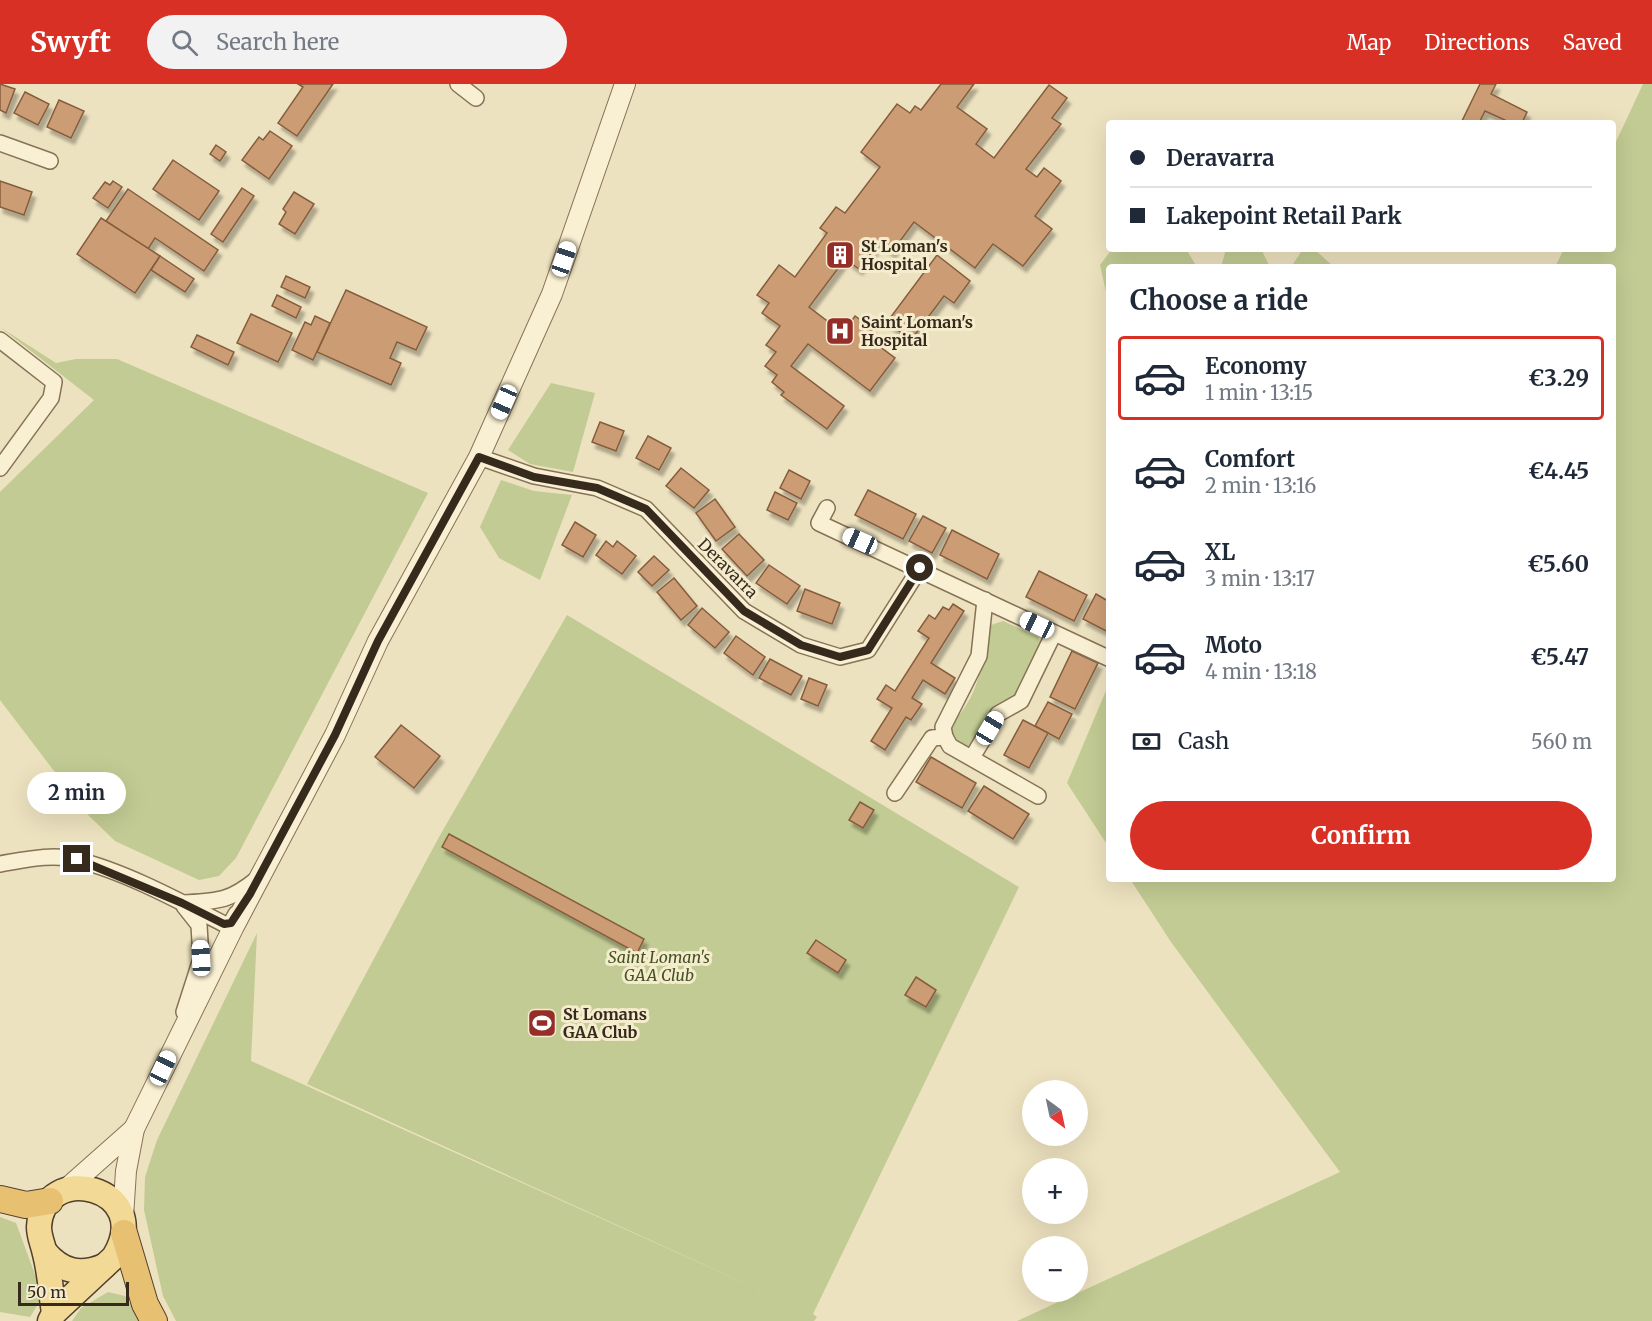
<!DOCTYPE html>
<meta charset="utf-8">
<style>
:root{--surface:#fff;--page:#f2f2f3;--text:#1f2937;--muted:#747a83;--line:#e0e1e3;--accent:#d93025}
body{margin:0;font-family:Merriweather,serif;background:var(--page);color:var(--text);height:100vh;display:flex;flex-direction:column;font-size:22px;white-space:nowrap}
*{box-sizing:border-box;margin:0}
p{font-size:20px;color:var(--muted)}
.icon{flex:none;width:33px;height:33px;fill:none;stroke:currentColor;stroke-width:2;stroke-linecap:round;stroke-linejoin:round}
.map{position:relative;flex:1;overflow:hidden}
.details{position:absolute;left:1106px;top:180px;width:510px;height:618px;display:flex;flex-direction:column;background:var(--surface);border-radius:6px;box-shadow:0 6px 24px #0002}
.details>*{flex:none}
.guide{position:absolute;left:1106px;top:36px;width:510px;height:132px;border-radius:6px;box-shadow:0 6px 24px #0002;display:grid;align-content:center;height:132px;padding:0 24px;background:var(--surface)}
.needle{width:39px;rotate:147deg}
.tools{position:absolute;left:1022px;top:996px;display:grid;gap:12px}
.tools a{display:grid;place-items:center;width:66px;height:66px;border-radius:50%;background:var(--surface);box-shadow:0 6px 24px #0002;font-size:30px}
.scale{position:absolute;left:18px;bottom:15px;width:111px;box-sizing:border-box;padding-left:6px;border:3px solid #352a1c;border-top:0;font-size:16px;line-height:21px;white-space:nowrap;color:#352a1c;-webkit-text-stroke:4px #f5ecce;paint-order:stroke}
.end{position:absolute;width:27px;height:27px;margin:-14px;border:8px solid #352a1c;background:#fff;box-shadow:0 0 0 3px #fff}
.from{border-radius:50%}
.bubble{position:absolute;height:42px;border-radius:21px;background:var(--surface);box-shadow:0 6px 24px #0002;font-size:20px;font-weight:700;line-height:42px;text-align:center}
.car{position:absolute;width:18px;height:36px;margin:-18px -9px;border-radius:8px;box-shadow:0 0 4px 2px #0007;background:linear-gradient(#fff 24%,#345 0 40%,#fff 0 76%,#345 0 86%,#fff 0)}
.guide b{display:flex;align-items:center;gap:21px;height:57px;font-size:22px}
.guide b+b{border-top:2px solid var(--line)}
.guide i{width:15px;height:15px;background:var(--text)}
ul{padding:0;list-style:none}
li{display:flex;align-items:center;gap:18px;height:84px;margin:0 12px 9px;padding:0 12px;border:3px solid transparent;border-radius:6px}
li div{flex:1}
li b{display:block;font-size:22px}
li em{font-style:normal;font-weight:700}
li.current{border-color:var(--accent)}
li>.icon{width:54px;height:54px;stroke-width:1.5}
h2{padding:0 24px;font-size:27px;line-height:72px}
.pay{display:flex;align-items:center;gap:15px;height:66px;padding:0 24px;font-size:22px}
.pay p{margin-inline-start:auto}
.button{display:flex;gap:12px;margin-top:auto;padding:12px 24px}
.button a{flex:1;height:69px;border-radius:36px;background:var(--accent);color:#fff;font-size:24px;font-weight:700;line-height:69px;text-align:center}
header{display:flex;align-items:center;gap:36px;box-sizing:border-box;height:84px;padding:0 30px;background:var(--accent);color:#fff}
header strong{font-size:28px}
nav{display:flex;gap:33px;margin-inline-start:auto;font-size:21px}
.search{width:420px;height:54px;background:var(--page);display:flex;align-items:center;gap:15px;box-sizing:border-box;padding:0 21px;border-radius:33px;color:var(--muted);font-size:22px}
.map>svg:first-child{display:block}
.green{fill:#c2cb93}
.building{fill:#cc9d74;stroke:#855d3d;stroke-width:1.5;filter:url(#shadow)}
.lines{fill:none;stroke-linecap:round;stroke-linejoin:round}
.minor-casing{stroke:#867357;stroke-width:18}
.tertiary-casing{stroke:#867357;stroke-width:22}
.primary-casing{stroke:#53402c;stroke-width:27}
.trunk-casing{stroke:#53402c;stroke-width:28}
.minor{stroke:#f9efd2;stroke-width:15}
.tertiary{stroke:#f9efd2;stroke-width:20}
.primary{stroke:#f2da96;stroke-width:24}
.trunk{stroke:#e8c072;stroke-width:26}
.route{stroke:#352a1c;stroke-width:8}
.labels{text-anchor:middle;stroke-width:6;stroke-linejoin:round;paint-order:stroke}
.poi-label{font-size:16px;font-weight:bold;fill:#352a1c;stroke:#f5ecce;text-anchor:start}
.street-label{font-size:16px;fill:#352a1c;stroke:#f5ecce}
.park-label{font-size:16px;font-style:italic;fill:#435223;stroke:#f5ecce}
</style>
<header>
<strong>Swyft</strong>
<div class="search"><svg class="icon" aria-label="search" viewBox="0 0 24 24"><circle cx="10" cy="10" r="6"/><path d="M15 15l6 6"/></svg>Search here</div>
<nav><a>Map</a><a>Directions</a><a>Saved</a></nav>
</header>
<div class="map">
<svg width="1652" height="1237" viewBox="0 0 1652 1237">
<defs>
<filter id="shadow"><feDropShadow dx="3.5" dy="6" stdDeviation="1.5" flood-color="#0004"/></filter>
</defs>
<rect width="100%" height="100%" fill="#ede2bf"/>
<g class="green">
<polygon points="1643,0 1652,0 1652,1237 1017,1237 1340,1088 1171,858 1130,795 1612,795 1612,183 1555,183 1564,165 1612,165 1613,64"/>
<polygon points="1112,165 1186,165 1197,183 1108,183 1108,217 1100,181"/>
<polygon points="1226,165 1262,167 1270,183 1221,183"/>
<polygon points="1303,165 1314,165 1334,183 1291,183"/>
<polygon points="0,243 56,279 76,275 117,275 428,409 236,774 219,792 199,796 115,757 86,729 0,616 0,408 94,316"/>
<polygon points="551,299 595,309 573,388 530,380 508,366"/>
<polygon points="501,396 534,407 572,411 540,496 499,474 480,443"/>
<polygon points="567,531 1019,803 813,1230 817,1233 814,1237 176,1237 163,1212 144,1126 145,1093 157,1056 257,849 251,977 760,1206 307,1000 439,753"/>
<path d="M1003,537L1038,553L1041,560L1017,612L976,659L968,662L957,657L950,649L951,640C983,608 979,580 991,541Z"/>
<polygon points="1108,602 1108,762 1067,699"/>
<polygon points="0,1133 16,1139 43,1212 30,1233 0,1228"/>
<polygon points="108,1208 125,1212 142,1237 72,1237 81,1224"/>
</g>
<g class="building">
<polygon points="0,0 15,5 6,29 0,26"/>
<polygon points="298,0 333,0 297,52 278,39 303,3"/>
<polygon points="941,0 974,0 957,23 987,45 976,60 994,74 1049,1 1067,14 1052,34 1061,40 1026,85 1037,93 1044,84 1061,97 1035,132 1052,145 1023,182 993,160 975,184 914,138 892,168 879,158 859,185 845,175 809,223 843,249 855,232 873,245 867,253 895,274 870,307 808,260 791,282 844,322 827,345 781,311 784,308 772,298 777,291 765,282 776,268 766,261 780,242 762,229 769,219 757,211 779,181 795,193 827,149 820,144 836,123 845,129 880,83 861,68 897,20 910,29 915,22 921,26"/>
<polygon points="1480,0 1496,0 1491,10 1527,28 1522,39 1503,39 1505,36 1485,27 1479,39 1461,39"/>
<polygon points="25,8 49,20 38,41 14,29"/>
<polygon points="59,16 84,27 71,54 47,43"/>
<polygon points="270,47 292,62 269,95 242,76 259,53 263,56"/>
<polygon points="216,61 226,68 220,77 210,70"/>
<polygon points="173,76 219,107 199,136 153,105"/>
<polygon points="0,97 32,108 24,131 0,123"/>
<polygon points="113,97 122,103 108,124 93,114 105,98 110,101"/>
<polygon points="242,104 254,112 223,158 211,150"/>
<polygon points="128,105 218,166 204,187 155,154 148,165 106,137"/>
<polygon points="294,108 314,120 295,150 279,140 286,128 283,125"/>
<polygon points="101,134 160,172 135,209 77,170"/>
<polygon points="937,171 970,197 954,219 944,212 911,256 887,238"/>
<polygon points="160,172 194,195 185,208 151,186"/>
<polygon points="286,192 310,203 305,214 281,203"/>
<polygon points="346,206 427,243 416,266 397,258 390,274 401,279 391,301 317,268"/>
<polygon points="277,211 301,223 296,234 272,222"/>
<polygon points="251,230 292,249 278,278 237,259"/>
<polygon points="315,232 330,239 313,276 292,266 305,238 311,241"/>
<polygon points="197,251 234,268 228,281 191,263"/>
<polygon points="600,338 624,347 616,367 592,358"/>
<polygon points="648,352 671,364 659,386 636,374"/>
<polygon points="681,384 709,406 694,424 666,402"/>
<polygon points="789,386 810,397 801,415 780,404"/>
<polygon points="868,406 916,430 903,455 855,431"/>
<polygon points="775,408 797,419 788,436 767,426"/>
<polygon points="715,415 735,443 716,457 696,429"/>
<polygon points="923,432 946,444 932,469 909,457"/>
<polygon points="575,438 596,451 583,473 562,461"/>
<polygon points="952,446 999,470 987,495 940,471"/>
<polygon points="739,450 764,476 747,492 722,465"/>
<polygon points="606,457 613,463 617,457 636,472 622,490 596,471"/>
<polygon points="654,472 669,486 652,502 638,488"/>
<polygon points="769,481 800,502 787,520 756,499"/>
<polygon points="1039,487 1087,511 1074,537 1026,513"/>
<polygon points="674,494 697,522 681,536 657,508"/>
<polygon points="805,505 840,519 832,540 797,527"/>
<polygon points="1096,510 1108,517 1108,548 1083,535"/>
<polygon points="953,520 964,527 931,579 955,594 945,610 923,596 912,614 922,620 911,636 906,633 885,666 871,657 892,624 877,615 886,601 895,607 929,554 918,547 929,531 935,535 943,523 949,526"/>
<polygon points="702,524 729,548 715,564 688,541"/>
<polygon points="736,552 765,573 753,591 724,569"/>
<polygon points="1072,567 1098,579 1075,625 1050,613"/>
<polygon points="770,575 802,592 791,611 759,594"/>
<polygon points="809,594 827,601 818,622 801,615"/>
<polygon points="1048,618 1072,630 1059,655 1035,642"/>
<polygon points="1023,636 1048,649 1029,684 1004,671"/>
<polygon points="401,641 440,672 414,704 375,673"/>
<polygon points="931,673 976,699 962,724 916,698"/>
<polygon points="984,702 1029,730 1013,755 968,727"/>
<polygon points="860,718 874,726 863,744 849,736"/>
<polygon points="449,750 644,855 637,869 442,763"/>
<polygon points="816,856 846,876 838,889 807,869"/>
<polygon points="916,893 936,906 926,923 905,911"/>
</g>
<g class="lines">
<g class="minor-casing">
<g id="minor">
<polyline points="458,0 476,14"/>
<polyline points="0,59 50,77"/>
<polyline points="0,256 54,298 51,314 0,384"/>
<polyline points="479,373 534,392 597,404 646,425 744,527 801,561 840,573 868,566 920,484"/>
<polyline points="827,424 819,439 1108,574"/>
<polyline points="945,653 950,662 1038,712"/>
<polyline points="973,672 998,630 1021,617 1054,549"/>
<polyline points="895,709 932,654 945,653 943,643 979,572 985,516"/>
<path d="M0,780C24,776 53,769 77,776C124,787 181,818 224,840L231,839L236,830"/>
<path d="M185,819C219,817 230,817 257,795"/>
<polyline points="184,928 201,875 199,841 184,822"/>
</g>
</g>
<g class="tertiary-casing">
<g id="tertiary">
<polyline points="64,1107 134,1045"/>
<polyline points="123,1133 126,1087 134,1045 234,842 335,651 378,557 479,373 552,210 625,0"/>
</g>
</g>
<g class="primary-casing">
<g id="primary">
<path d="M45,1168C62,1188 80,1192 104,1182"/>
<path d="M50,1237L54,1229L114,1173C157,1102 42,1076 39,1143C39,1153 43,1160 45,1170C50,1189 51,1210 54,1229"/>
</g>
</g>
<g class="trunk-casing">
<g id="trunk">
<polyline points="0,1115 26,1121 50,1117"/>
<polyline points="124,1149 145,1220 154,1237"/>
</g>
</g>
<use href="#minor" class="minor"/>
<use href="#tertiary" class="tertiary"/>
<use href="#primary" class="primary"/>
<use href="#trunk" class="trunk"/>
</g>
<g class="lines">
<polyline class="route" points="77,775 182,819 224,840 231,839 250,810 335,651 378,557 479,373 534,393 597,404 646,425 744,527 801,561 840,573 868,566 920,484"/>
</g>
<defs>
<g id="building-square" transform="scale(1.5)"><rect x="-9" y="-9" width="18" height="18" rx="4" fill="#952d28" stroke="#f5ecce"/><path d="M-4-6H4V6H1V3H-1V6H-4ZM-2.5-4.3h1.7v1.8h-1.7ZM.8-4.3h1.7v1.8H.8ZM-2.5-1h1.7V.8h-1.7ZM.8-1h1.7V.8H.8Z" fill="#fff"/></g>
<g id="hospital-square" transform="scale(1.5)"><rect x="-9" y="-9" width="18" height="18" rx="4" fill="#952d28" stroke="#f5ecce"/><path d="M-5-5h3v3.5h4V-5h3V5h-3V1.5h-4V5h-3Z" fill="#fff"/></g>
<g id="stadium-square" transform="scale(1.5)"><rect x="-9" y="-9" width="18" height="18" rx="4" fill="#952d28" stroke="#f5ecce"/><path d="M0-5a6.5 5 0 1 0 0 10a6.5 5 0 1 0 0-10ZM-3.5-1.8h7v3.6h-7Z" fill="#fff"/></g>
</defs>
<g fill-rule="evenodd">
<use href="#building-square" x="840" y="171"/>
<use href="#hospital-square" x="840" y="247"/>
<use href="#stadium-square" x="542" y="939"/>
</g>
<g class="labels">
<g class="poi-label">
<text x="861" y="168">St Loman's<tspan x="861" dy="18">Hospital</tspan></text>
<text x="861" y="244">Saint Loman's<tspan x="861" dy="18">Hospital</tspan></text>
<text x="563" y="936">St Lomans<tspan x="563" dy="18">GAA Club</tspan></text>
</g>
<g class="street-label">
<text transform="translate(728 484) rotate(45)" y="6">Deravarra</text>
</g>
<g class="park-label">
<text x="659" y="879">Saint Loman's<tspan x="659" dy="18">GAA Club</tspan></text>
</g>
</g>
</svg>
<div class="tools">
<a><svg class="needle" viewBox="-14 -14 28 28"><path d="M0-13l5 13h-10z" fill="#e53935"/><path d="M0 13l5-13h-10z" fill="#747a83"/></svg></a>
<a>+</a>
<a>−</a>
</div>
<div class="scale">50 m</div>
<i class="end from" style="left:920px;top:484px"></i>
<i class="end" style="left:77px;top:775px"></i>
<div class="bubble" style="left:27px;top:688px;width:99px">2 min</div>
<i class="car" style="left:564px;top:175px;rotate:19deg"></i>
<i class="car" style="left:504px;top:318px;rotate:204deg"></i>
<i class="car" style="left:860px;top:457px;rotate:294deg"></i>
<i class="car" style="left:1037px;top:541px;rotate:295deg"></i>
<i class="car" style="left:990px;top:644px;rotate:31deg"></i>
<i class="car" style="left:201px;top:874px;rotate:357deg"></i>
<i class="car" style="left:163px;top:984px;rotate:25deg"></i>
<div class="guide">
<b><i class="from"></i>Deravarra</b>
<b><i></i>Lakepoint Retail Park</b>
</div>
<section class="details">
<h2>Choose a ride</h2>
<ul>
<li class="current"><svg class="icon" aria-label="car" viewBox="0 0 24 24"><path d="M5 17H2v-5l4-1 3-4h7l3 4 3 1v5h-3M9 17h6M6 11h13"/><circle cx="7" cy="17" r="2"/><circle cx="17" cy="17" r="2"/></svg><div><b>Economy</b><p>1 min · 13:15</p></div><em>€3.29</em></li>
<li><svg class="icon" aria-label="car" viewBox="0 0 24 24"><path d="M5 17H2v-5l4-1 3-4h7l3 4 3 1v5h-3M9 17h6M6 11h13"/><circle cx="7" cy="17" r="2"/><circle cx="17" cy="17" r="2"/></svg><div><b>Comfort</b><p>2 min · 13:16</p></div><em>€4.45</em></li>
<li><svg class="icon" aria-label="car" viewBox="0 0 24 24"><path d="M5 17H2v-5l4-1 3-4h7l3 4 3 1v5h-3M9 17h6M6 11h13"/><circle cx="7" cy="17" r="2"/><circle cx="17" cy="17" r="2"/></svg><div><b>XL</b><p>3 min · 13:17</p></div><em>€5.60</em></li>
<li><svg class="icon" aria-label="car" viewBox="0 0 24 24"><path d="M5 17H2v-5l4-1 3-4h7l3 4 3 1v5h-3M9 17h6M6 11h13"/><circle cx="7" cy="17" r="2"/><circle cx="17" cy="17" r="2"/></svg><div><b>Moto</b><p>4 min · 13:18</p></div><em>€5.47</em></li>
</ul>
<div class="pay"><svg class="icon" aria-label="cash" viewBox="0 0 24 24"><path d="M3 7h18v10H3z"/><circle cx="12" cy="12" r="2"/></svg>Cash<p>560 m</p></div>
<div class="button"><a>Confirm</a></div>
</section>
</div>
